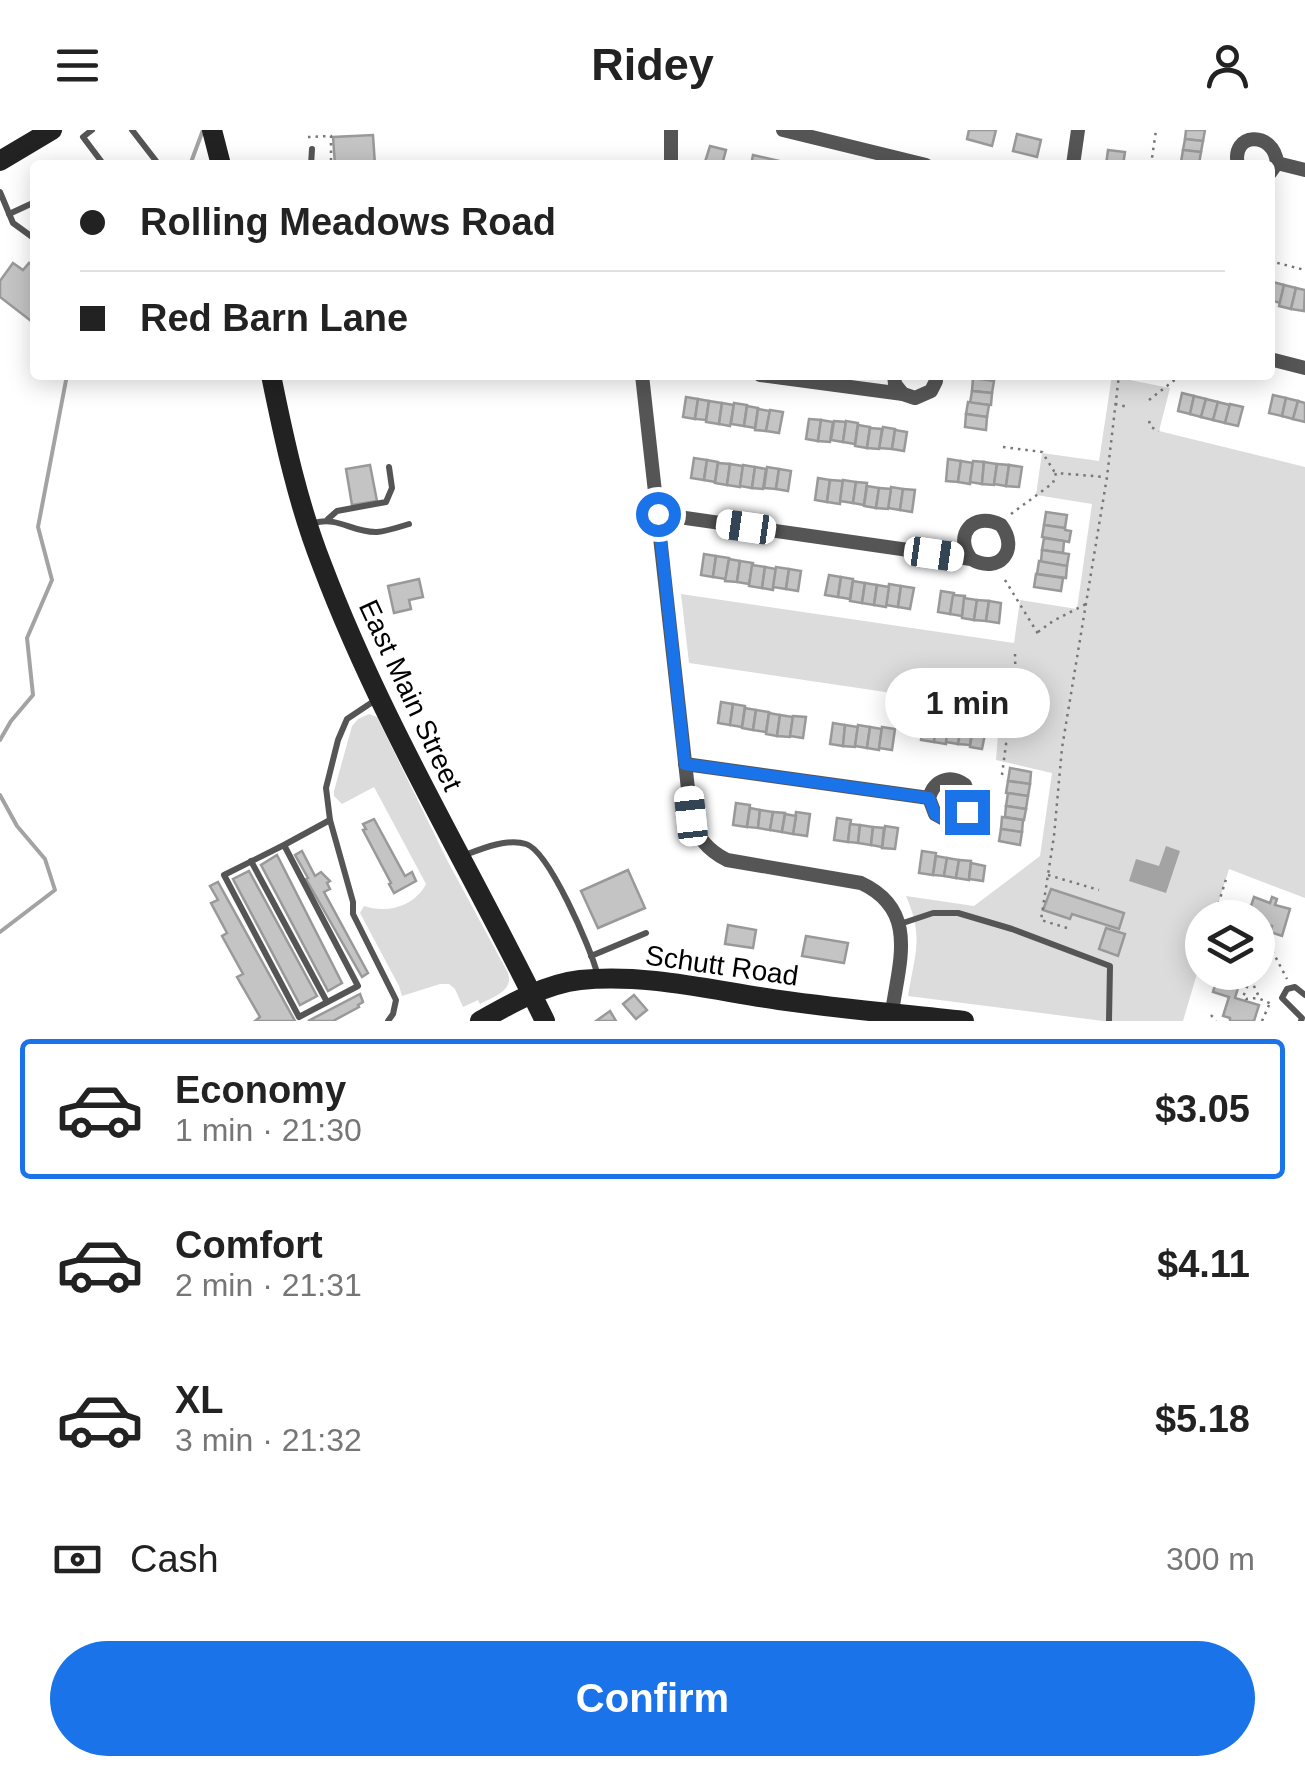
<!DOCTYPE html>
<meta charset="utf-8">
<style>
:root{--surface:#fff;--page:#f2f2f2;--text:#222;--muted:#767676;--line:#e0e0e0;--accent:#1a73e8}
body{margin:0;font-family:Helvetica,sans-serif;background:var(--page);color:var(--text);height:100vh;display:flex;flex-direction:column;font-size:38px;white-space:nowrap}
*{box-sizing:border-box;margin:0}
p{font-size:32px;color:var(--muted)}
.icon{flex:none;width:55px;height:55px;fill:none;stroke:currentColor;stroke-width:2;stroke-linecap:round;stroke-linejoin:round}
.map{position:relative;height:891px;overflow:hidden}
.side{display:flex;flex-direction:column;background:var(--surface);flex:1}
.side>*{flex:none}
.top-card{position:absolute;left:30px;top:30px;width:1245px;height:220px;border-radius:10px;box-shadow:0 5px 25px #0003;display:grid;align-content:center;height:220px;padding:0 50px;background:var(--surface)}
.tools{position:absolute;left:1185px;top:770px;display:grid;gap:20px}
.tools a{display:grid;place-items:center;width:90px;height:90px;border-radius:50%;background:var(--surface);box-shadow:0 5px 25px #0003;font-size:50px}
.end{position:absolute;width:45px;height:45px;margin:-22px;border:12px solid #1a73e8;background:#fff;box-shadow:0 0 0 5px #fff}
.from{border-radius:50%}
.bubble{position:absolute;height:70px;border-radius:35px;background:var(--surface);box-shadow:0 5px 25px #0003;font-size:32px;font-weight:600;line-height:70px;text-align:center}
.car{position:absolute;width:30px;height:60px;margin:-30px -15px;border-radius:12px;box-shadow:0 0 8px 2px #0007;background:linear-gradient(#fff 24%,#345 0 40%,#fff 0 76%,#345 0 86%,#fff 0)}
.top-card b{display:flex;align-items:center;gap:35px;height:95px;font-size:38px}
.top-card b+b{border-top:2px solid var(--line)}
.top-card i{width:25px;height:25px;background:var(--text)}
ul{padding:18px 0 0;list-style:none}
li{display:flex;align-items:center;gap:30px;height:140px;margin:0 20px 15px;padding:0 30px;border:5px solid transparent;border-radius:10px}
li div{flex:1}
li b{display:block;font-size:38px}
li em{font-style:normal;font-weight:600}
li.on{border-color:var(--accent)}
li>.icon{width:90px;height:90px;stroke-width:1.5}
.pay{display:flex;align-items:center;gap:25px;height:110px;padding:0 50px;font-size:38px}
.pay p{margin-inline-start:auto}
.action{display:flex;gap:20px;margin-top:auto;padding:20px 50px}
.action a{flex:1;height:115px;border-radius:60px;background:var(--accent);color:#fff;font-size:40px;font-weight:600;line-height:115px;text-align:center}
header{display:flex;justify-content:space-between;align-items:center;height:130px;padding:0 50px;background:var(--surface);font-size:45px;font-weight:600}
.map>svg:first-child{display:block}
.green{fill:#dcdcdc}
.water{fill:#a3a3a3}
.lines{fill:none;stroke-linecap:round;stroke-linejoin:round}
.stream{stroke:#a3a3a3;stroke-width:4}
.building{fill:#c4c4c4;stroke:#999;stroke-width:2.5}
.path{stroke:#777;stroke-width:2.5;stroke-dasharray:2.5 5;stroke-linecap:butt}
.lane{stroke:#555;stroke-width:6}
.street{stroke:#555;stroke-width:14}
.secondary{stroke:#222;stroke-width:20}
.route{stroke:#1a73e8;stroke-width:12}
.labels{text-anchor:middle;stroke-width:8;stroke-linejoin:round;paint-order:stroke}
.street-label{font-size:28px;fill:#000;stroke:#fff}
</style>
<header><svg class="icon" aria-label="menu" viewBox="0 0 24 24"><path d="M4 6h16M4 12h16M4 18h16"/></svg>Ridey<svg class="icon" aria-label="person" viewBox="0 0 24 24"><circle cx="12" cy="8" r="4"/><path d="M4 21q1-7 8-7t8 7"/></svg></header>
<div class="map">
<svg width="1305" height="891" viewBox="0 0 1305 891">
<rect width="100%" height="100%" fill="#fff"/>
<g class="green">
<path d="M1112,245H1124L1125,249L1170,258L1159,301L1305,337V768L1229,739L1214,787L1202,788V827L1183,891H1103L908,866C915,823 924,807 906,766L974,776L1040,726L1052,643L996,630L1000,579L689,533L681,464L1014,513L1020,470L1077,479L1092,374L1036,365L1042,323L1099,331Z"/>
<path d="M369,584L377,587L447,730L508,843C514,861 493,867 480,874L478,870L463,877L455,859L449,854H440L402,866L399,856L360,783L364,776C387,784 415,776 426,754L374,657L342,674L334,666V661L352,596L358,589Z"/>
</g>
<polygon class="water" points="1166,716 1180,721 1166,763 1129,751 1136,729 1159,736"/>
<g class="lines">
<g class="stream">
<polyline points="190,35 203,0"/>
<polyline points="0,610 11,591 33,565 27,508 52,450 38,397 67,245"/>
<polyline points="0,665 17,696 45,729 55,760 0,802"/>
</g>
</g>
<g class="building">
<polygon points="969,0 996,0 992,16 967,9"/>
<polygon points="1186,0 1205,0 1203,11 1185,9"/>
<polygon points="1017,4 1041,10 1037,27 1013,21"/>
<polygon points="373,5 375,35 335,35 333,7"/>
<polygon points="1185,9 1203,11 1201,22 1183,20"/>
<polygon points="710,16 726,20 722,35 704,35"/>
<polygon points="1108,20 1125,22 1123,35 1106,35"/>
<polygon points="1183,20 1201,22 1199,34 1181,32"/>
<polygon points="753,25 779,31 778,35 751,35"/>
<polygon points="13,133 23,140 29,133 35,137 35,194 0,167 0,151"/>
<polygon points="1273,152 1284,155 1280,173 1270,170"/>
<polygon points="1284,155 1296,158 1291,179 1279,176"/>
<polygon points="1296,158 1305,160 1304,181 1291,179"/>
<polygon points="973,248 994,251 992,263 972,261"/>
<polygon points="972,261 992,263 991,275 970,273"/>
<polygon points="1182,263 1194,266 1190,284 1178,281"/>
<polygon points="1273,265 1286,268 1282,286 1269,283"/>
<polygon points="1194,266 1206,269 1201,287 1190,284"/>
<polygon points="686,267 698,269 695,289 683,287"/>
<polygon points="1286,268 1298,271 1293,289 1282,286"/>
<polygon points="698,269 709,271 706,290 695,289"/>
<polygon points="1206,269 1218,272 1213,290 1201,287"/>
<polygon points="709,271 722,273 719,294 706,292"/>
<polygon points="1298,271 1305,273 1305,292 1293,289"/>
<polygon points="968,272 989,275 987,287 966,284"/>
<polygon points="1218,272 1230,275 1225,293 1213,290"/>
<polygon points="722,273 734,275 730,296 719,294"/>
<polygon points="734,273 747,275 744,296 731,294"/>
<polygon points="1230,274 1243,277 1238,296 1225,293"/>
<polygon points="747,276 758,278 755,298 744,296"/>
<polygon points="758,279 770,281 766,301 755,300"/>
<polygon points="770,280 783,282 779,303 766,301"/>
<polygon points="966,284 987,287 986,300 965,297"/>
<polygon points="809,289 821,290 818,311 806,309"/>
<polygon points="821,290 833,292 830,312 818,311"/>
<polygon points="834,291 846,292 843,312 831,310"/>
<polygon points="846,291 858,293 855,314 843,312"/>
<polygon points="858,295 870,297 867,318 855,316"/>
<polygon points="883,297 895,299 892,319 879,318"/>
<polygon points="870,298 882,299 879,319 867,318"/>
<polygon points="895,300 907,302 904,321 892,319"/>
<polygon points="694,328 707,330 704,350 691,348"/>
<polygon points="948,329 961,331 958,352 946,351"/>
<polygon points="707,330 718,332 715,352 704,350"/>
<polygon points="961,331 973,333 970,354 958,352"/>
<polygon points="973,331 984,332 982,354 970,352"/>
<polygon points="984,332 997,334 994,355 982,354"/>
<polygon points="718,333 730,334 727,355 715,353"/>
<polygon points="730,334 743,336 740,357 727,355"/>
<polygon points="997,334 1009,335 1006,356 994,354"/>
<polygon points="370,335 377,371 352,375 346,339"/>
<polygon points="743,335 755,337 752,358 740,356"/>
<polygon points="1009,335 1022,337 1019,357 1006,356"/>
<polygon points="755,337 766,339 763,359 752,358"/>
<polygon points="767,337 779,339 776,359 764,358"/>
<polygon points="779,339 791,341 788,361 776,359"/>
<polygon points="818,348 830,350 827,372 815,370"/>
<polygon points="830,350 843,351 840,374 827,372"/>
<polygon points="843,350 856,352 853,373 840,371"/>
<polygon points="856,352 867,353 864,375 853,373"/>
<polygon points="867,356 879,358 876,378 864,376"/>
<polygon points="891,357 903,359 900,380 888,378"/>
<polygon points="879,358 891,359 888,379 876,378"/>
<polygon points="903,359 915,360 912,382 900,380"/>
<polygon points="1046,382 1067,385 1065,398 1044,395"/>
<polygon points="1044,395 1065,398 1065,400 1071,401 1069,412 1042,407"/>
<polygon points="1044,408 1064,411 1063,423 1042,420"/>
<polygon points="1042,420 1069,424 1067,436 1041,432"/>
<polygon points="704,424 716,426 713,447 701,445"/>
<polygon points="716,426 729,428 726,449 713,447"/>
<polygon points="729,429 740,431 737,452 725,451"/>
<polygon points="740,431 753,433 749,454 737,452"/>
<polygon points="1039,431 1067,436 1066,448 1037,444"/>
<polygon points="752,435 765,437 762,458 749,456"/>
<polygon points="765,437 776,439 773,460 762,458"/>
<polygon points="776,437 789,439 786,459 773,457"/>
<polygon points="789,439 801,441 798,461 786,459"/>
<polygon points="1036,444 1063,448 1061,461 1034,457"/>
<polygon points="829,445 841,447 838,467 825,465"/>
<polygon points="841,447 853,449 850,469 838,467"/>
<polygon points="419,449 423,467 409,470 411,479 394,483 388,456"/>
<polygon points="853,451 865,453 862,473 850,471"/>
<polygon points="865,453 877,455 874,475 862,473"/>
<polygon points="889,454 901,456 898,477 886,475"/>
<polygon points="877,455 889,457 886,477 874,475"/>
<polygon points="901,456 914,458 910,479 898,477"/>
<polygon points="941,461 954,463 950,484 938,482"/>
<polygon points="953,465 965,466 962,486 950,484"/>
<polygon points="964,468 977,470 974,490 962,488"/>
<polygon points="977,470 989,471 986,491 974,490"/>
<polygon points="989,471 1001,473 999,493 986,491"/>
<polygon points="721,572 733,574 730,595 718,593"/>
<polygon points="733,574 745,576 742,597 730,595"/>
<polygon points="745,578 756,580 753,600 742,598"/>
<polygon points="756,580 769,582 766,602 753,600"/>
<polygon points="769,583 780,585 777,606 766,604"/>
<polygon points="780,585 793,587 790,607 777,606"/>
<polygon points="793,586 806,587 803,608 790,606"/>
<polygon points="925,589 937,591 934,612 921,610"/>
<polygon points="937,591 949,593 946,614 934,612"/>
<polygon points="949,591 962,593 958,614 946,612"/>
<polygon points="833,593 845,595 843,616 830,614"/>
<polygon points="962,593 973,595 970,615 958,614"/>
<polygon points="845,595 858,597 855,617 843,616"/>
<polygon points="858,595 870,597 867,618 855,616"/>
<polygon points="870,597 882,599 879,620 867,618"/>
<polygon points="882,597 895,599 892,620 879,618"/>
<polygon points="973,597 986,599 982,619 970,617"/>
<polygon points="1010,638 1031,642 1030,654 1008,651"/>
<polygon points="1008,651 1030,654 1028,666 1006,663"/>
<polygon points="1008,663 1028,666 1026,679 1006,676"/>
<polygon points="736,673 750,675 747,697 733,695"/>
<polygon points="1006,676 1026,679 1024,690 1005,687"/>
<polygon points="750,678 760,680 758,698 747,697"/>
<polygon points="760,680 773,682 770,700 758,698"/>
<polygon points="773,682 785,683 782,702 770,700"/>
<polygon points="796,682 810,684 807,706 793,704"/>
<polygon points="785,684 796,686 793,704 782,702"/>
<polygon points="1002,687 1023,690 1022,702 1001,699"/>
<polygon points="837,688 851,690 848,712 834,710"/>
<polygon points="374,689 405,746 412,742 416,751 394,763 389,754 391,753 363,700 366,699 363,694"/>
<polygon points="850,694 860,695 858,713 848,712"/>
<polygon points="860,695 873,697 871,715 858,713"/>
<polygon points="885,696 898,698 895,719 882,718"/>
<polygon points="873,697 884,698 882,717 871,715"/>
<polygon points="1001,699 1022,702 1020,715 999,711"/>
<polygon points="302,721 315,746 321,742 330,751 327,753 330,759 324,762 368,843 362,847 306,749 308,748 295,725"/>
<polygon points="922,721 936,723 933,745 919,743"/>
<polygon points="277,725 342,853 328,861 261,735"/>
<polygon points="936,726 947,728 944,746 933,745"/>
<polygon points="947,728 959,730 956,748 944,746"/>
<polygon points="959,730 971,731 969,750 956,748"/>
<polygon points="971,733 985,736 983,751 969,749"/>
<polygon points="628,740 645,778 598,798 581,761"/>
<polygon points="249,741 317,866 300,875 233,749"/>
<polygon points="218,752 295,891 255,891 260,887 237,847 243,844 222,806 227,803 211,773 218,770 210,756"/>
<polygon points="1051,759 1124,783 1119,799 1072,784 1070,789 1043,780"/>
<polygon points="1254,767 1270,773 1272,767 1277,769 1275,775 1290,779 1282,806 1270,802 1272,796 1260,792 1258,798 1258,788 1247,788"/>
<polygon points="728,795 756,800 753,818 725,814"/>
<polygon points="1106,798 1125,804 1118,826 1099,819"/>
<polygon points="806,806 848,813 844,833 802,826"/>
<polygon points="1219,842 1243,842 1235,868 1259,875 1254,891 1230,891 1230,888 1223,886 1229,867 1213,862"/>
<polygon points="360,864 363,872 358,875 359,877 333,891 308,891"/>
<polygon points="634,865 647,880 636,889 623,874"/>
<polygon points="610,881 616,891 596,891"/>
</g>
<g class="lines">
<g class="path">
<polyline points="308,7 331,6 331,35"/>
<polyline points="1151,35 1156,0"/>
<polyline points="1270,131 1305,140"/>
<polyline points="1149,270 1181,245"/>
<polyline points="1115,274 1128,277"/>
<polyline points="1149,291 1151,297 1159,301"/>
<polyline points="1003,317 1042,322 1054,341 1057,342"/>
<polyline points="1011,384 1053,353 1056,343 1105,347"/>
<polyline points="1005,450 1040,507"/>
<polyline points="1038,502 1053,491 1086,474"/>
<polyline points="1002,645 1008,599 1016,570 1015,524"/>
<polyline points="1048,745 1099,760"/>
<polyline points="1214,788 1227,746"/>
<polyline points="1067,798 1041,790 1054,706 1062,618 1107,347 1119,245"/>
<polyline points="1262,801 1287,849"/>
<polyline points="1258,827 1264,794"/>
<polyline points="1201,829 1202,822"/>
<polyline points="1253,842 1243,867 1246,869 1257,868"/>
<polyline points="1241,849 1253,854 1260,869 1274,875"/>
<polyline points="1211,885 1216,891"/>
<polyline points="1262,891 1269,875"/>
</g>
<g class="lane">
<polyline points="92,0 83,7 104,35"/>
<polyline points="132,0 156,31"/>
<polyline points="311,35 312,19"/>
<polyline points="0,62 13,93 35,109"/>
<polyline points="9,84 35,72"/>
<polyline points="328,389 337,381 386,372 392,358 389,337"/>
<path d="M314,393C339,386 352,403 377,402C388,401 399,397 409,394"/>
<polyline points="374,571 347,589 338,610 326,658 330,690 353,772 353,784 396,870 393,884 388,891"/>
<polyline points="284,715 224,745 299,887 358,856 284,715 330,690"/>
<path d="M465,725C483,718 508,708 526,714C549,721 591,819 597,843"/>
<polyline points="251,731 327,872"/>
<polyline points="900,794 933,783 958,783 1012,799 1110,836 1109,891"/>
<polyline points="591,826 646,803"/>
<polyline points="1301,891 1302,888 1282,868 1287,859 1295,857 1305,865"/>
</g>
<g class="street">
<polyline points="671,0 671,35"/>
<polyline points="783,0 926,35"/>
<polyline points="1277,33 1305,40"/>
<polyline points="1073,35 1078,0"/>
<path d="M1238,35C1230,2 1274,0 1277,33L1270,43"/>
<polyline points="1270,229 1305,238"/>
<path d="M642,245L691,686C697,707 707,720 727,730L861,753C919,780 899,832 892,882"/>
<polyline points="760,245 903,264 915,268 931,261 936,251 936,245"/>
<polyline points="894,245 895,254 903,264"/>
<path d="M658,384L971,429C953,405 973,381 1001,395C1020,420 999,445 971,429"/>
<path d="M685,634L929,668C934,650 950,644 965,655L971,671L963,686L946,690L935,684L929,668"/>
</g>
<g class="secondary">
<polyline points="212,0 221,35"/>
<polyline points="0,31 52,0"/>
<path d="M271,245C284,309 298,374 322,435C382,594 471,739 545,891"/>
<path d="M480,891C510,874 545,854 580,850C646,843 715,861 779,870C841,879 902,884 964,891"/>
</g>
</g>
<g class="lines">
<path class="route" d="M658,384L685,634L929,668L935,684C946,692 957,691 967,682"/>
</g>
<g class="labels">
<g class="street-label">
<text transform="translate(411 565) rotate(65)" y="10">East Main Street</text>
<text transform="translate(722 835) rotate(8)" y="10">Schutt Road</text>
</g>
</g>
</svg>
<div class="tools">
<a><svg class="icon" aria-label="layers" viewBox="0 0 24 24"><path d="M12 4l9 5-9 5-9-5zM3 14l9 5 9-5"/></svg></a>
</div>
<i class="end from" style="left:658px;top:384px"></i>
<i class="end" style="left:967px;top:682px"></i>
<div class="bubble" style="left:885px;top:538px;width:165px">1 min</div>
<i class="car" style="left:746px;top:397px;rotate:278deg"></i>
<i class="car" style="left:934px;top:424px;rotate:98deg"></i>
<i class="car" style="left:691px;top:686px;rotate:354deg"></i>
<div class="top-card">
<b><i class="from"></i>Rolling Meadows Road</b>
<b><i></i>Red Barn Lane</b>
</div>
</div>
<section class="side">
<ul>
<li class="on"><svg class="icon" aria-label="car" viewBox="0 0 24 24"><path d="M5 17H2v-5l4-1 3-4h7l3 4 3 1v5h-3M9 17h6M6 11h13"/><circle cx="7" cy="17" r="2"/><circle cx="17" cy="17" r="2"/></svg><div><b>Economy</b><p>1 min · 21:30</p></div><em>$3.05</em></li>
<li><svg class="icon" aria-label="car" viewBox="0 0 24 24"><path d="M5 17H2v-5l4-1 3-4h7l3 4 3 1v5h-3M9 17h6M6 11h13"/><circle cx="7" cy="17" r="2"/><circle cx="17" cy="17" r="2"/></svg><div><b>Comfort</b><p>2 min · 21:31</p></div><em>$4.11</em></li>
<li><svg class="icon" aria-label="car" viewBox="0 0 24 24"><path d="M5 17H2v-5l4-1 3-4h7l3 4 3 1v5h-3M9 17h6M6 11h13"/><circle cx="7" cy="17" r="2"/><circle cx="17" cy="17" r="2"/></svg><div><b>XL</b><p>3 min · 21:32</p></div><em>$5.18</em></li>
</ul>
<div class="pay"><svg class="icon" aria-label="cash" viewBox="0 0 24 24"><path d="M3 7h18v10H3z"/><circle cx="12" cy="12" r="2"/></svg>Cash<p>300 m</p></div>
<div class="action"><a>Confirm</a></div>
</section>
